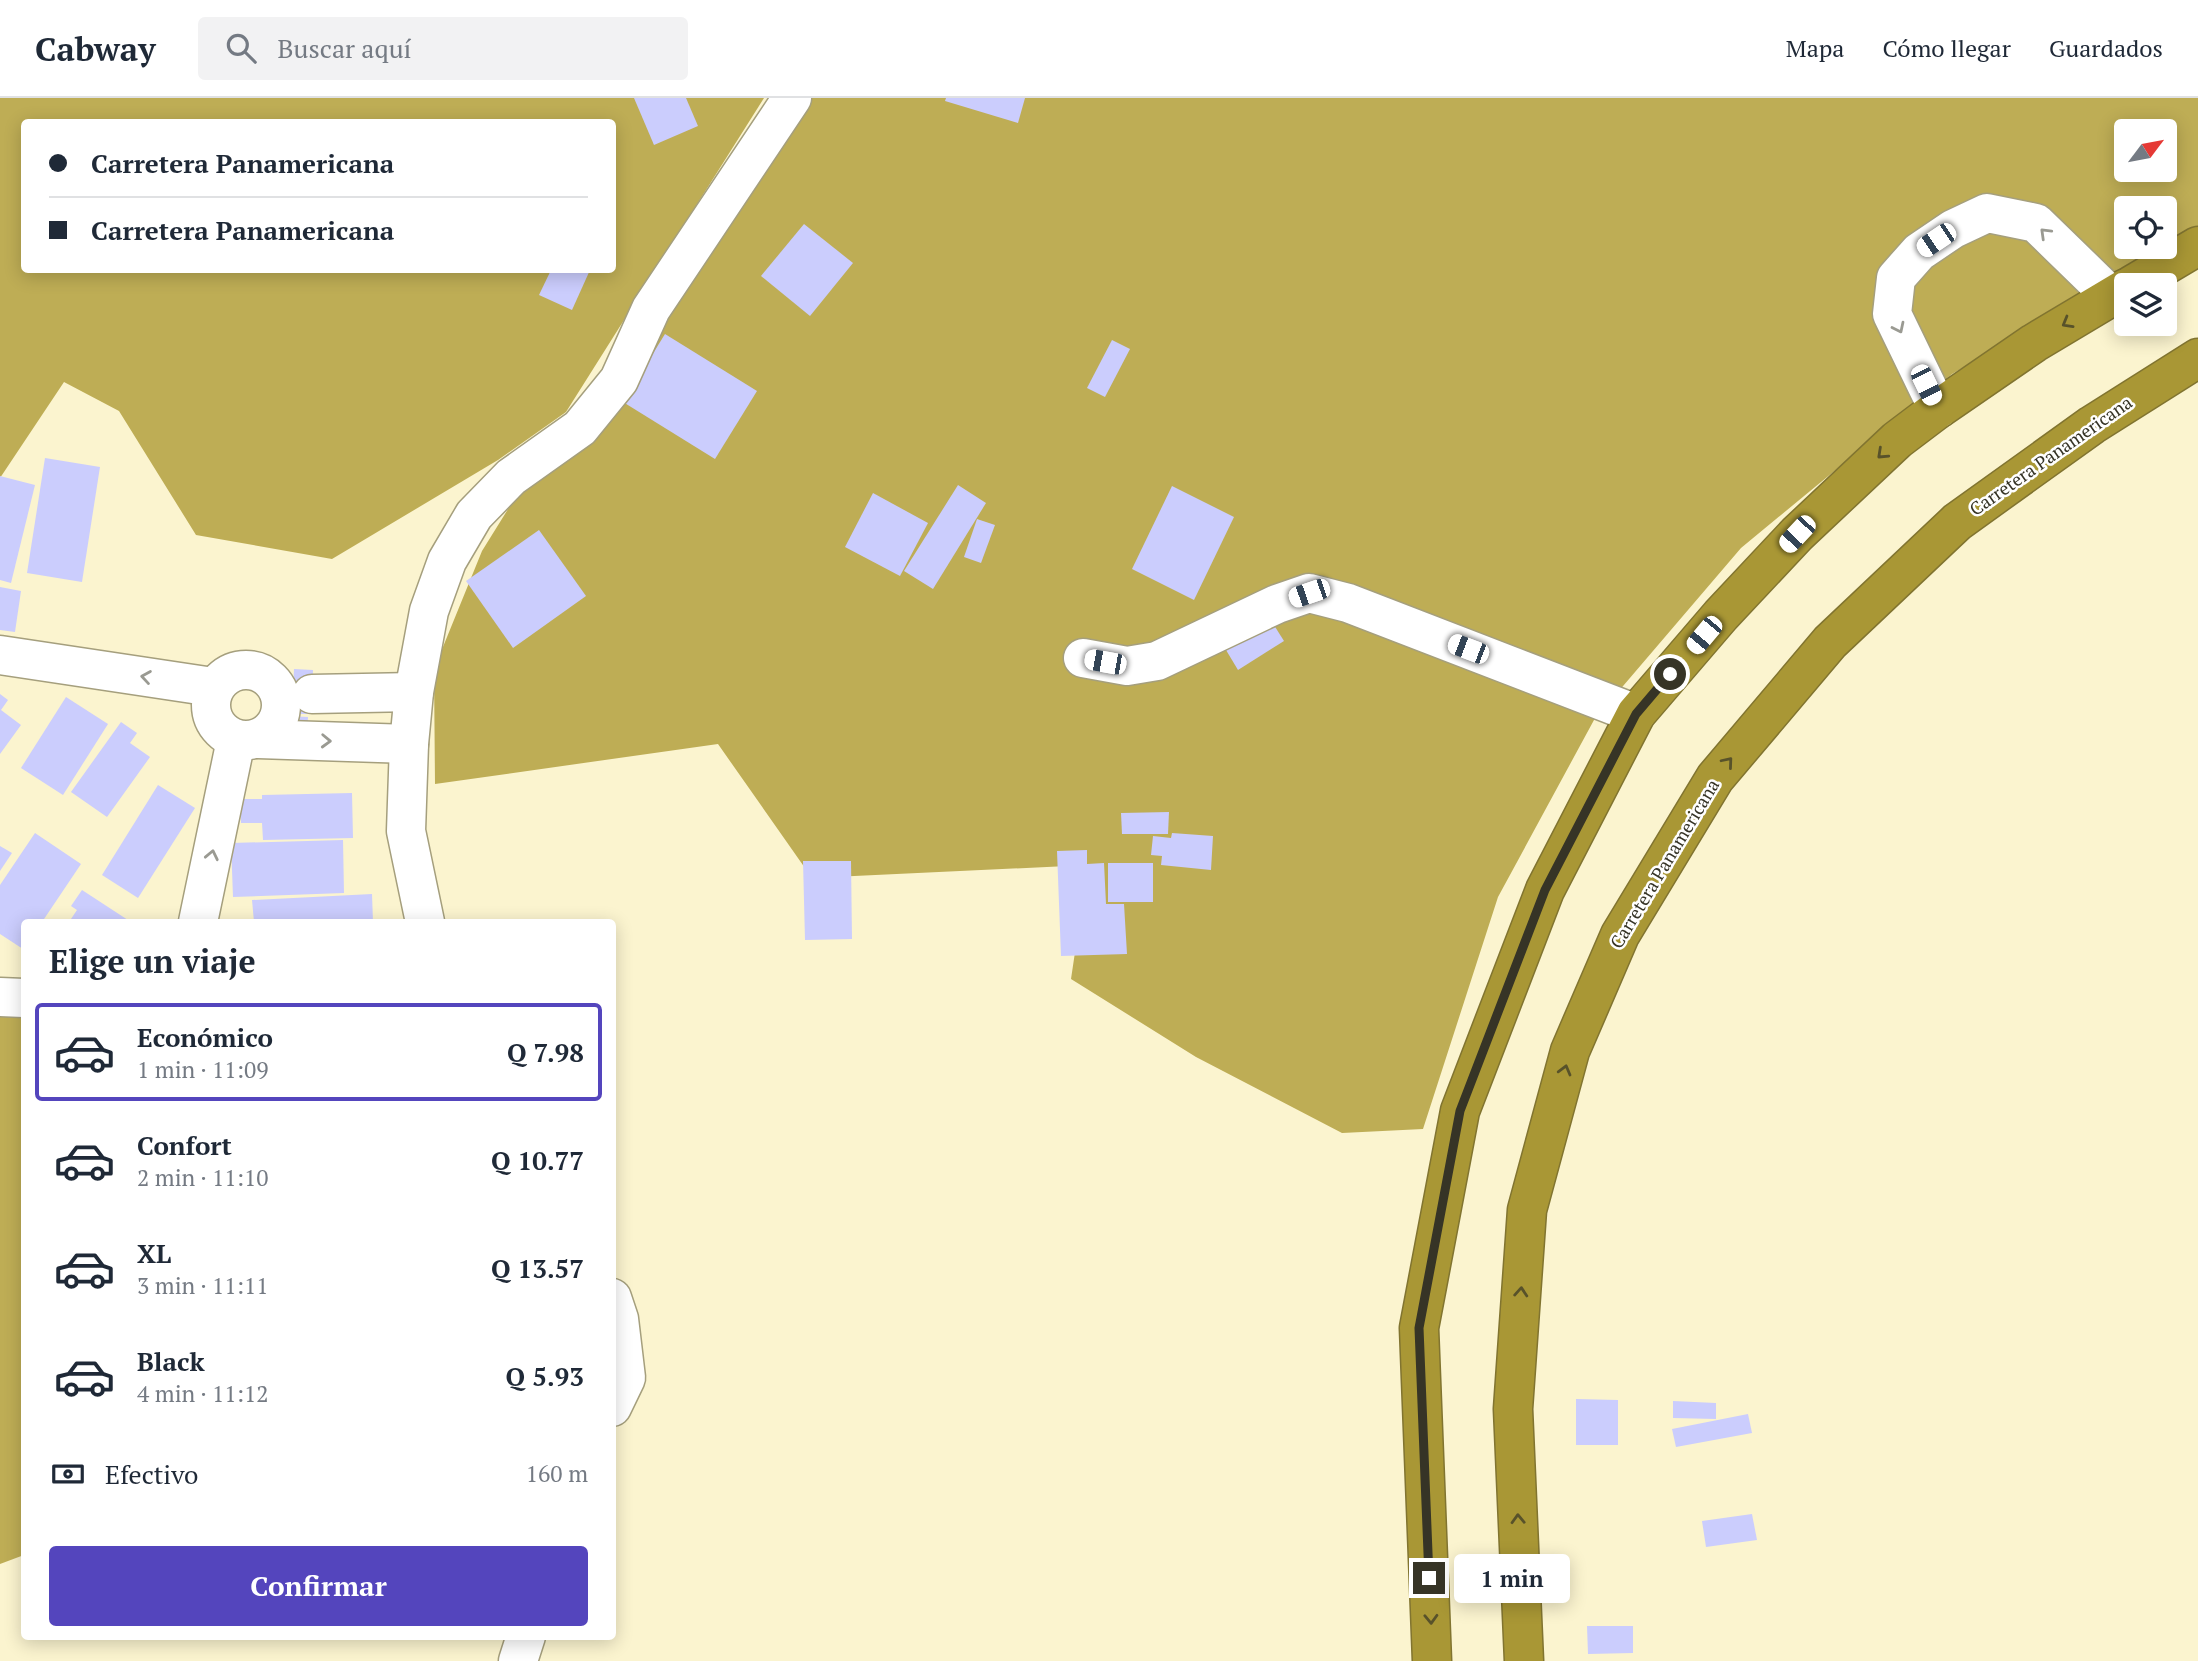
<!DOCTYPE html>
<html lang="es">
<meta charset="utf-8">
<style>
:root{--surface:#fff;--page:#f2f2f3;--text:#1f2937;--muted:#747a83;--line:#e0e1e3;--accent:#5445bd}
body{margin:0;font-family:"PT Serif",serif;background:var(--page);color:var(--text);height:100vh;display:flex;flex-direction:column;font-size:26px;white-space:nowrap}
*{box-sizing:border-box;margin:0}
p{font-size:23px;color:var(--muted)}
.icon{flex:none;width:38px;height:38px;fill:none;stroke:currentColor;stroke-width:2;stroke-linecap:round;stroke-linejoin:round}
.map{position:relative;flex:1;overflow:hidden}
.sheet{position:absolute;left:21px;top:821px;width:595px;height:721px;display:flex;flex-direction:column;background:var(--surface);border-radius:7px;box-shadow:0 4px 18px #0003}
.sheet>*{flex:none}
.banner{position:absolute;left:21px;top:21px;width:595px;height:154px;border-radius:7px;box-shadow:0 4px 18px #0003;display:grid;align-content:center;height:154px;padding:0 28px;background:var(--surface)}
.needle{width:46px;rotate:58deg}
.tools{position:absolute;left:2114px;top:21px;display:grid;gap:14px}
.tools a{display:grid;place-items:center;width:63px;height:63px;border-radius:7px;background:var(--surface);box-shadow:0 4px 18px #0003;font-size:35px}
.end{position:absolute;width:32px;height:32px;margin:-16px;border:9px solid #363426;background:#fff;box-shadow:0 0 0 4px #fff}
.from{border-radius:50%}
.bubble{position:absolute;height:49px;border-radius:7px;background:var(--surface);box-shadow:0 4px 18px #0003;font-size:23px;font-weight:800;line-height:49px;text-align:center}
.car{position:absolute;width:21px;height:42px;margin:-21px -10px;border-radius:9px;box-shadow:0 0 5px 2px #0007;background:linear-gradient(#fff 24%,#345 0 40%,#fff 0 76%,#345 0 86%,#fff 0)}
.banner b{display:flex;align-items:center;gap:24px;height:66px;font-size:26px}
.banner b+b{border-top:2px solid var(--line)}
.banner i{width:18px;height:18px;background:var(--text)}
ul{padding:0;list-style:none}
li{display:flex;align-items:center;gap:21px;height:98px;margin:0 14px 10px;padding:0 14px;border:4px solid transparent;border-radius:7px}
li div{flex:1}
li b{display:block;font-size:26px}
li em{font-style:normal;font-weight:800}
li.active{border-color:var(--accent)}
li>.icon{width:63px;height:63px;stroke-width:1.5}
h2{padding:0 28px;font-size:32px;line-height:84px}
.pay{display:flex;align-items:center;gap:18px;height:77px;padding:0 28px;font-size:26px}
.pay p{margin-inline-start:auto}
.primary-button{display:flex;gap:14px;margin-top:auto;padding:14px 28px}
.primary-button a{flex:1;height:80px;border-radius:7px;background:var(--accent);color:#fff;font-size:28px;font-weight:800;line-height:80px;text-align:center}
header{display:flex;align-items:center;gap:42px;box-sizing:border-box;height:98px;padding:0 35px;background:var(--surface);border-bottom:2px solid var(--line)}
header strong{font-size:33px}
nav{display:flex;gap:38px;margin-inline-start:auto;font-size:24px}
.search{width:490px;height:63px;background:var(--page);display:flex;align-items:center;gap:18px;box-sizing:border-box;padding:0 24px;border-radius:7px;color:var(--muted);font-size:26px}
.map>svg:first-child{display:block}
.forest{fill:#bead55;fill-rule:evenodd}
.building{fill:#cbcdfd}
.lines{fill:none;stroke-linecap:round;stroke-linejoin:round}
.minor-casing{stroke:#a59f7d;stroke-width:41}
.highway-casing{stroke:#817430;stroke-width:41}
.minor{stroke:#fff;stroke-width:38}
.highway{stroke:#a99735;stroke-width:38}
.oneway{stroke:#9a9a92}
.oneway2{stroke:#58522a}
.route{stroke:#363426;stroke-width:9}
.labels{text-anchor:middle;stroke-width:5;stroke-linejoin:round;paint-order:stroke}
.street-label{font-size:18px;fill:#363426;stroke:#fff}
</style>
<header>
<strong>Cabway</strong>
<div class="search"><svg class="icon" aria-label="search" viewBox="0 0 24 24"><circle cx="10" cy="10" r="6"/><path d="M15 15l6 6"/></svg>Buscar aquí</div>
<nav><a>Mapa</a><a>Cómo llegar</a><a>Guardados</a></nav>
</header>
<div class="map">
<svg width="2198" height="1563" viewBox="0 0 2198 1563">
<rect width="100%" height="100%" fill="#fbf4cf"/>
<g class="forest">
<path d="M0,0H764L566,314L498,362L332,461L196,437L119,313L64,284L0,380ZM24,24H612V172H24Z"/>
<path d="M811,0H2198V130L1952,276L1741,450L1594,622L1498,799L1423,1031L1342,1035L1196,959L1071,881L1088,767L812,780L718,646L435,686L434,571L482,453L523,387L663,223ZM2126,33H2165V72H2126ZM2126,110H2165V149H2126Z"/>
<polygon points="24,897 24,1457 0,1466 0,901"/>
</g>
<g class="building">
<polygon points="634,0 686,0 698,28 654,47"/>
<polygon points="946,0 1025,0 1018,25 945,3"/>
<polygon points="804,126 853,165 810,218 761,178"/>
<polygon points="551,172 590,172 572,212 539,197"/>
<polygon points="665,236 757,293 715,361 623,304"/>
<polygon points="1112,242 1130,251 1105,299 1087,290"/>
<polygon points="45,360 100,369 82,484 27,475"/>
<polygon points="0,378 35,387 11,485 0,482"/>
<polygon points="958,387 986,405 933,491 904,473"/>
<polygon points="1172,388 1234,419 1194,502 1132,471"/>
<polygon points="873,395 928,425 900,478 845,449"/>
<polygon points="977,421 995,427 981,465 964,459"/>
<polygon points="539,432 586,498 513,550 466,483"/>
<polygon points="0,489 21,493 15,534 0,532"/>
<polygon points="1272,524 1284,543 1238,572 1226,552"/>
<polygon points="294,571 313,572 311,616 292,616"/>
<polygon points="0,596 8,602 1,612 21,627 0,656"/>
<polygon points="66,599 108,626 63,697 21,670"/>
<polygon points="285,618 308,619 307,634 285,633"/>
<polygon points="121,624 137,635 130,645 150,659 107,719 71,694"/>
<polygon points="158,687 195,710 138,800 102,777"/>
<polygon points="352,695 353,740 263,742 262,725 241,725 240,701 262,701 262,697"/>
<polygon points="1169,714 1168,736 1122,736 1121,715"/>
<polygon points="35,735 81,766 42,824 24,824 23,851 0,836 0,787"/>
<polygon points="1172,735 1213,738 1211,772 1161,767 1162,758 1151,757 1153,738 1171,740"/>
<polygon points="343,742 344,795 233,799 231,745"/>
<polygon points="0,748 12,755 0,773"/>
<polygon points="1087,752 1087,766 1104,765 1106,806 1124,806 1127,856 1061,858 1057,753"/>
<polygon points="803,763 851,763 852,841 805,842"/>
<rect x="1108" y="765" width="45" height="39"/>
<polygon points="82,792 131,824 69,824 77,812 71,808"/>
<polygon points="372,796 373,824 254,824 252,802"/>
<polygon points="1576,1301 1618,1302 1618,1347 1576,1347"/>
<polygon points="1673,1303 1716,1305 1716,1321 1673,1320"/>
<polygon points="1748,1316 1752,1335 1676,1349 1672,1331"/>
<polygon points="1752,1416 1757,1442 1706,1449 1702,1423"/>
<polygon points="1587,1528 1633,1528 1633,1555 1588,1556"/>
</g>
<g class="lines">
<g class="minor-casing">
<g id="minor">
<polyline points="1938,311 1892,216 1896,180 1919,154 1953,131 1987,115 2036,125 2112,199"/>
<polyline points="0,557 213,589"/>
<polyline points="1083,560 1127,568 1157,563 1277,506 1309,495 1348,505 1636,616"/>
<circle cx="246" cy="607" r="35"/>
<polyline points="312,596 414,594"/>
<polyline points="258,641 409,646"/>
<polyline points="198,824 236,642"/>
<polyline points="425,824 406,733 409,646 414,594 429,513 447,463 474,417 511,379 580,330 619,282 651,211 792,0"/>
<polyline points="0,899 24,900"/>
<polyline points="612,1200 619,1221 626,1280 612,1309"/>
<polyline points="518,1563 526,1538"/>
</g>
</g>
<g class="highway-casing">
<g id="highway">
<polyline points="2132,187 2198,148"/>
<polyline points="1432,1563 1419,1230 1460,1013 1545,792 1636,616 1721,517 1797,436 1897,342 1938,311 2034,245 2126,190"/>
<polyline points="1524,1563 1513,1311 1527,1112 1570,953 1620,837 1715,680 1830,544 1957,424 2092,327 2198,260"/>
</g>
</g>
<use href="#minor" class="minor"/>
<use href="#highway" class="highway"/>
</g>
<defs><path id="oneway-chevron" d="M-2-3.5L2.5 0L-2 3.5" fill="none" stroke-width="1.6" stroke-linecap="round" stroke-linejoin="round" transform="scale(1.75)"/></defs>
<g class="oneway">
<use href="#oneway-chevron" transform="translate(2045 135) rotate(-136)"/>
<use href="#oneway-chevron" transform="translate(1899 230) rotate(64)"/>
<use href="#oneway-chevron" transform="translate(146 579) rotate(-171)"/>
<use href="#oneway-chevron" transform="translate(326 643) rotate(2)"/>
<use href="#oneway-chevron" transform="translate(212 757) rotate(-78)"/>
</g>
<g class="oneway2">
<use href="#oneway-chevron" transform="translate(2067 225) rotate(150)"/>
<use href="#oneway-chevron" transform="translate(1882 356) rotate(137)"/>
<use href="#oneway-chevron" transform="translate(1728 664) rotate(-50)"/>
<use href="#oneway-chevron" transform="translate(1565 972) rotate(-75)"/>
<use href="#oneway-chevron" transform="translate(1521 1194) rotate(-86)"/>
<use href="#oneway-chevron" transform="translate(1518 1421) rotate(-92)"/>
<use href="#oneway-chevron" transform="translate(1431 1521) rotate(88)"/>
</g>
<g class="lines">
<polyline class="route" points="1429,1480 1419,1230 1460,1013 1545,792 1636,616 1670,576"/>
</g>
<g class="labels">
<g class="street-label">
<text transform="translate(2051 358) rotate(-35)" y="6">Carretera Panamericana</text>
<text transform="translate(1665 766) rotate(-59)" y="6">Carretera Panamericana</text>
</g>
</g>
</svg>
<div class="tools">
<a><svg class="needle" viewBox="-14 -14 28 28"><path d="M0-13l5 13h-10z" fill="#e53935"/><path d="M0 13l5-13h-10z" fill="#747a83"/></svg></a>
<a><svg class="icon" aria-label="locate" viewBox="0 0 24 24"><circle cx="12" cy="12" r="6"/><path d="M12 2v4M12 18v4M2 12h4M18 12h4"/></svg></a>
<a><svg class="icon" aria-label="layers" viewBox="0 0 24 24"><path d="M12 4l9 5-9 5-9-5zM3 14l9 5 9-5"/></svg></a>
</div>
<i class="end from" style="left:1670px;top:576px"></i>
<i class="end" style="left:1429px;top:1480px"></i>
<div class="bubble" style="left:1454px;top:1456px;width:116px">1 min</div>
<i class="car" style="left:1936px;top:142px;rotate:236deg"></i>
<i class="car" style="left:1926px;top:287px;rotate:154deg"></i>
<i class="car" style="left:1797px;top:436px;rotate:223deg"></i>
<i class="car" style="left:1309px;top:495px;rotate:251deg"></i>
<i class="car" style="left:1704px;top:537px;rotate:220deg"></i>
<i class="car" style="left:1468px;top:551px;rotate:291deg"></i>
<i class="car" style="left:1105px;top:564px;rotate:280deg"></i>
<div class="banner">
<b><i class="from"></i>Carretera Panamericana</b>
<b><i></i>Carretera Panamericana</b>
</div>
<section class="sheet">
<h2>Elige un viaje</h2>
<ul>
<li class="active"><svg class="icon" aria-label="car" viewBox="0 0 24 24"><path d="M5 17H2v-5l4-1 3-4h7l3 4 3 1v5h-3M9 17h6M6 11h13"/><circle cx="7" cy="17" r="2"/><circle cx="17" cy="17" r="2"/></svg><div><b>Económico</b><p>1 min · 11:09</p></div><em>Q 7.98</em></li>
<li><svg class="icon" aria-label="car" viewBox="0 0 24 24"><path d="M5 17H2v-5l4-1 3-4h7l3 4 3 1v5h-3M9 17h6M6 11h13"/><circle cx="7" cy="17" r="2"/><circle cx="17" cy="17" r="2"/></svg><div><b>Confort</b><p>2 min · 11:10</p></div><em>Q 10.77</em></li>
<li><svg class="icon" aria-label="car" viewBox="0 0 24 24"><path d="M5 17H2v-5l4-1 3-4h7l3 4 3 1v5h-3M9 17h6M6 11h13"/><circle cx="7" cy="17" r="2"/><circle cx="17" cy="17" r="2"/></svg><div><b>XL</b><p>3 min · 11:11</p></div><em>Q 13.57</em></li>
<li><svg class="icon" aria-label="car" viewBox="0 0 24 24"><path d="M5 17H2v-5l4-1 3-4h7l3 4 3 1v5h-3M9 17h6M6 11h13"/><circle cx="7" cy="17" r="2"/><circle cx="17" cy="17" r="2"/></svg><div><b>Black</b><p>4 min · 11:12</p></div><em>Q 5.93</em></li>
</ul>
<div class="pay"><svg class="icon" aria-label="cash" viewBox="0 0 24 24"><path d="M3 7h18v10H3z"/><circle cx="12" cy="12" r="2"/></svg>Efectivo<p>160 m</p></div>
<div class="primary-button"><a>Confirmar</a></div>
</section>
</div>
